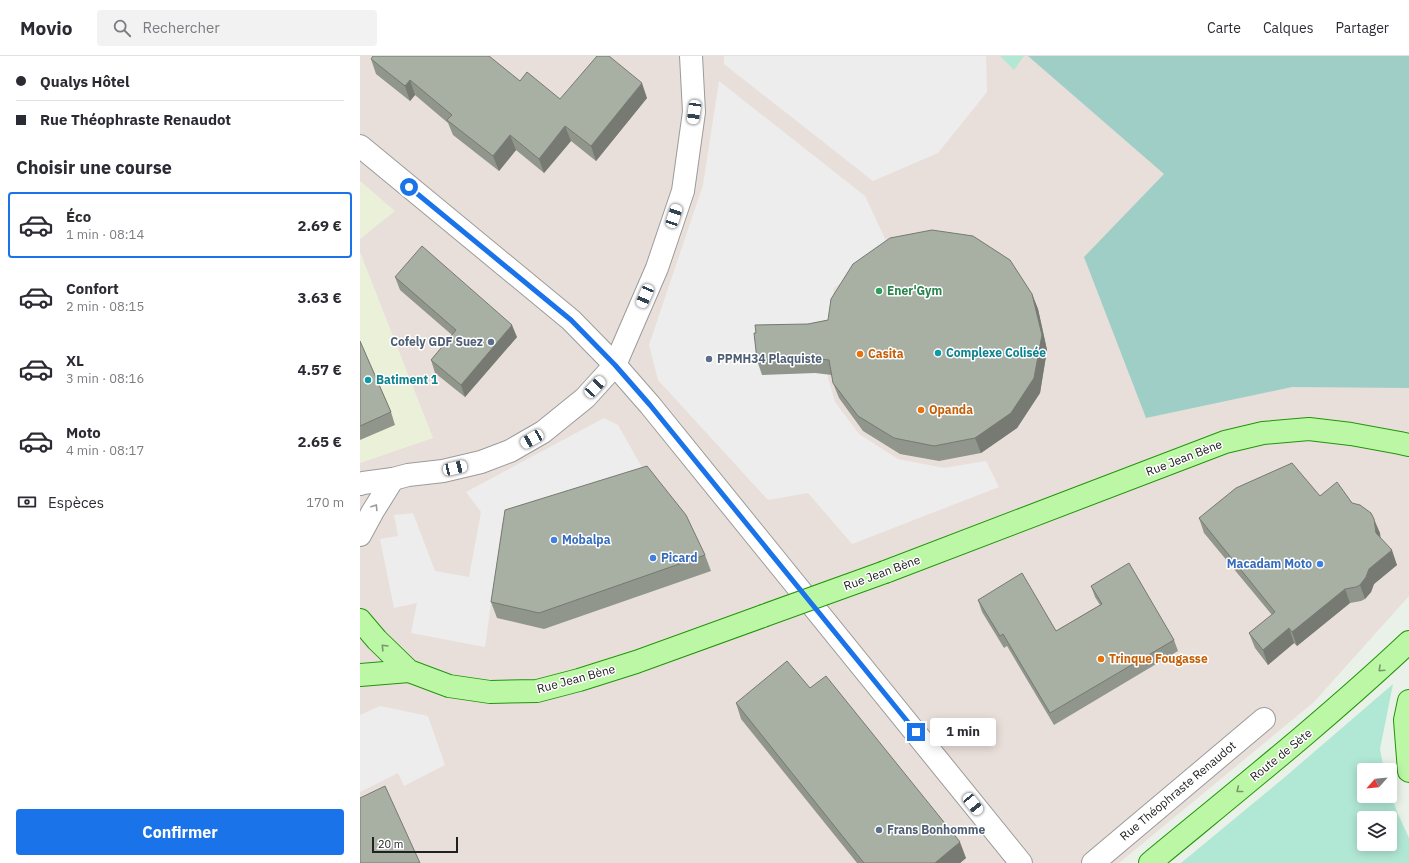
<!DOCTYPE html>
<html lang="fr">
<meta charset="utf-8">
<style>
:root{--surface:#fff;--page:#f2f2f3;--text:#2b2b33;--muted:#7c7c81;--line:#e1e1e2;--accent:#1a73e8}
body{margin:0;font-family:"IBM Plex Sans",sans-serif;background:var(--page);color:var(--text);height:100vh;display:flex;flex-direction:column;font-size:15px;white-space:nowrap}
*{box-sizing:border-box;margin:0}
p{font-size:13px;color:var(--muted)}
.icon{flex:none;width:22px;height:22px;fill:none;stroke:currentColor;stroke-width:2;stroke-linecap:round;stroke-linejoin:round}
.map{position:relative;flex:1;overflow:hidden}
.side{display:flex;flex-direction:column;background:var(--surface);width:360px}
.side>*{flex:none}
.banner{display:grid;align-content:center;height:88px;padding:0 16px;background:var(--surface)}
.needle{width:26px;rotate:243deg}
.buttons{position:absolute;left:997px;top:707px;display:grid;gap:8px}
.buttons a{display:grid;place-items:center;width:40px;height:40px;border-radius:4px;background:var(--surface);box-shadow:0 2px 10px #0003;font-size:20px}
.scale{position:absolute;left:12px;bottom:10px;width:86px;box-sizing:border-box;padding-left:4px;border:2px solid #212121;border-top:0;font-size:11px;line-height:14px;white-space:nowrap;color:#212121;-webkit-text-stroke:3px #fff;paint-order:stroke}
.end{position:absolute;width:18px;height:18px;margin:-9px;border:5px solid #1a73e8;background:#fff;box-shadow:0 0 0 2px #fff}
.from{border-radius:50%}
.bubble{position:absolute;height:28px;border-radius:4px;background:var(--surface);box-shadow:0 2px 10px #0003;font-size:13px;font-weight:700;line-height:28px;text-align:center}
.car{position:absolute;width:12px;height:24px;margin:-12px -6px;border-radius:5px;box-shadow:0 0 3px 1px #0007;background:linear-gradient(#fff 24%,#345 0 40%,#fff 0 76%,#345 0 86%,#fff 0)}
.banner b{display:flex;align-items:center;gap:14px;height:38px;font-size:15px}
.banner b+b{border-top:1px solid var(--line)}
.banner i{width:10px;height:10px;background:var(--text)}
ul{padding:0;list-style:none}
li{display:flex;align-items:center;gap:12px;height:66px;margin:0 8px 6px;padding:0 8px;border:2px solid transparent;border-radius:4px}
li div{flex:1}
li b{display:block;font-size:15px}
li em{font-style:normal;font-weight:700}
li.on{border-color:var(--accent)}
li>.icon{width:36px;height:36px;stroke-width:1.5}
h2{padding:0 16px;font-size:18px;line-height:48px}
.pay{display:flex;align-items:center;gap:10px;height:44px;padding:0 16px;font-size:15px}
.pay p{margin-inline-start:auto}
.cta{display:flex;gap:8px;margin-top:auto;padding:8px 16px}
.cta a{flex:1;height:46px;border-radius:4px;background:var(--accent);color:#fff;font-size:16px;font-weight:700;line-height:46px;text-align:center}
header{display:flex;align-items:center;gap:24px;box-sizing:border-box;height:56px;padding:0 20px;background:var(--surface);border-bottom:1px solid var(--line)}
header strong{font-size:19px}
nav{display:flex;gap:22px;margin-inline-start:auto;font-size:14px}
.search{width:280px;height:36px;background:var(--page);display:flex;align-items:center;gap:10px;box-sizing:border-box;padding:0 14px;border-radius:4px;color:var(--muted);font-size:15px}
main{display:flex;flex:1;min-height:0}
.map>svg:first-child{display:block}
.commercial{fill:#ebf0d9}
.industrial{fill:#e9dfda}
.grass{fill:#b1e7d5;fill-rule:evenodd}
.forest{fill:#9fcec7}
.parking{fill:#ededed}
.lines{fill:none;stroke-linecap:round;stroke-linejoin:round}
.minor-casing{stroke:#9b9b9b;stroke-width:24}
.primary-casing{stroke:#209608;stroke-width:24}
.minor{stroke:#fff;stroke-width:22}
.primary{stroke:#bcf7a6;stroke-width:22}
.primary-bridge-casing{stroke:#209608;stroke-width:24;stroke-linecap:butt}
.primary-bridge{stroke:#bcf7a6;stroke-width:22}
.wall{fill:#90968c}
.shaded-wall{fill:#767a72}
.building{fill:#a8afa3;stroke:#767a72}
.oneway{stroke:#9b9b9b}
.oneway2{stroke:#76976a}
.route{stroke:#1a73e8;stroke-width:5}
.leisure-dot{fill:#2e9e5b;stroke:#fff;stroke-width:1.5}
.service-dot{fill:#5c6f8a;stroke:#fff;stroke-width:1.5}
.culture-dot{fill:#0f9aa8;stroke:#fff;stroke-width:1.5}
.food-dot{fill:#e8710a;stroke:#fff;stroke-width:1.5}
.shop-dot{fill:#3f7fe0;stroke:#fff;stroke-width:1.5}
.labels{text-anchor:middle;stroke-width:3;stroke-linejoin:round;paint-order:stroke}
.leisure-label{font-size:12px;font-weight:bold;fill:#27864d;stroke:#fff;text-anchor:start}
.service-label{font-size:12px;font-weight:bold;fill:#4e5e75;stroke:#fff;text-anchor:start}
.culture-label{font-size:12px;font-weight:bold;fill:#0d838f;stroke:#fff;text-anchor:start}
.food-label{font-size:12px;font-weight:bold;fill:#c56008;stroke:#fff;text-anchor:start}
.street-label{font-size:12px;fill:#212121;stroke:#fff}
.shop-label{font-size:12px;font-weight:bold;fill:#366cbe;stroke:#fff;text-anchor:start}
</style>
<header>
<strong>Movio</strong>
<div class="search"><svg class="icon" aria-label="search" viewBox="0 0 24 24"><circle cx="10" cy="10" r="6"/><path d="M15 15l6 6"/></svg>Rechercher</div>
<nav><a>Carte</a><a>Calques</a><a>Partager</a></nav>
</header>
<main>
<section class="side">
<div class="banner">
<b><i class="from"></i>Qualys Hôtel</b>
<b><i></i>Rue Théophraste Renaudot</b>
</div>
<h2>Choisir une course</h2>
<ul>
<li class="on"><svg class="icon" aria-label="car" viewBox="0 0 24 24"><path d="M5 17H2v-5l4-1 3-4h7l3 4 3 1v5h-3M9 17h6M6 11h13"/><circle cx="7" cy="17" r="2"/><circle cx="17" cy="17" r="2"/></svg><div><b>Éco</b><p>1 min · 08:14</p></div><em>2.69 €</em></li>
<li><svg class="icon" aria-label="car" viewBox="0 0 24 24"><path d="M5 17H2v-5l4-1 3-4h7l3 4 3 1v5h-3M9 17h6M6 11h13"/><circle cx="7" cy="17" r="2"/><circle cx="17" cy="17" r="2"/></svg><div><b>Confort</b><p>2 min · 08:15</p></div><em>3.63 €</em></li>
<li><svg class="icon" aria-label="car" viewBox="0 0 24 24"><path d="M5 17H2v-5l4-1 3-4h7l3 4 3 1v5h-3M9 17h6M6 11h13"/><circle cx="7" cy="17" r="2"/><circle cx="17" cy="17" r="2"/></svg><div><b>XL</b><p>3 min · 08:16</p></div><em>4.57 €</em></li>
<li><svg class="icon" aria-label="car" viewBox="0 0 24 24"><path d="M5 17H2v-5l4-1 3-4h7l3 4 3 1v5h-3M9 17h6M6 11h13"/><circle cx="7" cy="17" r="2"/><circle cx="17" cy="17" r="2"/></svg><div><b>Moto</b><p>4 min · 08:17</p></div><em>2.65 €</em></li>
</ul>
<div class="pay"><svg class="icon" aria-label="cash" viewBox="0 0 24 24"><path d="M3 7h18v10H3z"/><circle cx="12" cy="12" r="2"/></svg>Espèces<p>170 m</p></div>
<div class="cta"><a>Confirmer</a></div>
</section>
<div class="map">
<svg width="1049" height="807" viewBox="0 0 1049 807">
<rect width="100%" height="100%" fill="#e9f1e8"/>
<g class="commercial">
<polygon points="0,125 35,155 0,183"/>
<polygon points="0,196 73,382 0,407"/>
</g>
<polygon class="industrial" points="0,0 1049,0 1049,540 954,646 759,807 0,807 0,407 73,382 0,196 0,183 35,155 0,125"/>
<g class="grass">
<polygon points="640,0 664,0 654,14"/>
<path d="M1033,628L1020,693L1024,714H1004V740H1030V735L1037,756L1049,782V807H821L925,721ZM1004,762H1030V788H1004Z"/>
</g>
<polygon class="forest" points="668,0 1049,0 1049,332 932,331 786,362 724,201 804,118"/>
<g class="parking">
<polygon points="364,0 626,0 627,36 578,97 513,125 364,8"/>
<polygon points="359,25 505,140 528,189 474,232 468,268 468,322 475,346 499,378 538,403 584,412 626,405 639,431 492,488 448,437 408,444 298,324 289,289 343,129"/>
<polygon points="244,362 258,369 284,415 142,466 125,591 51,577 57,547 34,552 20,483 38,480 34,459 53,457 75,515 109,521 121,456 106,436"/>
<polygon points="20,650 68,660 85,709 44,730 38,717 0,736 0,659"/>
</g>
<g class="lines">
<g class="minor-casing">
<g id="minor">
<polyline points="0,90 211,264 255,309 290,349 661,807"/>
<polyline points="0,428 3,427 33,423 48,419 83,415 121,406 150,395 183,376 225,342 255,309 297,212 323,135 334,56 331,0"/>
<polyline points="0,479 13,455 33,423"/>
<polyline points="733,807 904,663"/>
</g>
</g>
<g class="primary-casing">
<g id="primary">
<polyline points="525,516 865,386 903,377 949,373 991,378 1040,387 1049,389"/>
<polyline points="0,564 17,584 49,615 89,630 130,636 177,635 219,624 276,606 403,560"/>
<polyline points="0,619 49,615"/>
<polyline points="1049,645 1045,664 1049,715"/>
<path d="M790,807C877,735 966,664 1049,586"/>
</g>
</g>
<use href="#minor" class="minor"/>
<use href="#primary" class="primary"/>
<g class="primary-bridge-casing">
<polyline id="primary-bridge" points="403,560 525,516"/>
</g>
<use href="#primary-bridge" class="primary-bridge"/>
</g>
<g class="wall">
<polygon points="11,3 160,25 200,43 287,42 236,105 211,85 184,117 156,94 139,115 93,79 88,67 55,39 50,45 16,18"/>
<polygon points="35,221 157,281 105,341 75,317 71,304 92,279 40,234"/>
<polygon points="672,238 678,253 687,294 680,337 657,372 621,397 579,405 540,398 503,375 479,342 473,327 472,319 455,317 402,319 397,304 448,268 468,264"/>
<polygon points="0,285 31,356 35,369 0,384"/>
<polygon points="960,440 992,447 1020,477 1020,482 1037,509 1014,528 1011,536 1005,543 1001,545 990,547 937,590 934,587 908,609 895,592 889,577 912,559 844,477 839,462"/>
<polygon points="345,499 351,515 184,573 137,562 131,546"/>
<polygon points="731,530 814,584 818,595 694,669 647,590 644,592 622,556 618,544 696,575 740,549 735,541"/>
<polygon points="450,632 606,802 600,807 497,807 381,663 376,647"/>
</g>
<g class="shaded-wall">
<polygon points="50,24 55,39 50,45 45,30"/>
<polygon points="282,27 287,42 236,105 231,90"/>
<polygon points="205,70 211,85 184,117 179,103"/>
<polygon points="150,79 156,94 139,115 133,100"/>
<polygon points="672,238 678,253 687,294 680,337 657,372 621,397 615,382"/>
<polygon points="152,269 157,281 105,341 101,329"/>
<polygon points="1014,463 1020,477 1022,492 1016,477"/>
<polygon points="1032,494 1037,509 1014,528 1011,536 1005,543 1000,529 1009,513"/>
<polygon points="985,533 990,547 937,590 932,576"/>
<polygon points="929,572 934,587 908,609 903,594"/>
<polygon points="600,786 606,802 600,807 575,807"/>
</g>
<g class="building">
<polygon points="13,0 129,0 160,25 167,16 200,43 237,0 249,0 282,27 231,90 205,70 179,103 150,79 133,100 87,64 92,59 50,24 45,30 11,3"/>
<polygon points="572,174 613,180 650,204 672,238 682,279 674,322 651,357 615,382 574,390 534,382 498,360 473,327 469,304 450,302 397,304 394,277 396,277 395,269 448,268 468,264 471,243 493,208 530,182"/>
<polygon points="62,190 152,269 101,329 71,304 96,274 35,221"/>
<polygon points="0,285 31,356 0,370"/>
<polygon points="932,407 960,440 977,426 992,447 1000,449 1011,457 1014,463 1016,477 1032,494 1009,513 1006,521 1000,529 996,531 985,533 932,576 929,572 903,594 889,577 915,556 839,462 876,432"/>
<polygon points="287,410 326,459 345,499 179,557 131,546 145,454"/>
<polygon points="769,507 814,584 690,657 643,578 640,580 618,544 662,517 696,575 742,548 731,530"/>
<polygon points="427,605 450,632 466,620 600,786 575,807 504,807 376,647"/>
<polygon points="25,730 60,807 0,807 0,742"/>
</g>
<defs><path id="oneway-chevron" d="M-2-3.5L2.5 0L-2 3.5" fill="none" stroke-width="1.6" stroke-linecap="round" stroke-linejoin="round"/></defs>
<use class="oneway" href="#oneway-chevron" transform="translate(15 451) rotate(-58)"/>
<g class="oneway2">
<use href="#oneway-chevron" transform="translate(24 591) rotate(-134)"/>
<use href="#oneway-chevron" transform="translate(1021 613) rotate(137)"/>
<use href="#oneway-chevron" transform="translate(879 734) rotate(141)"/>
</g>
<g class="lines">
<polyline class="route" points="49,131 211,264 255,309 290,349 556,676"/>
</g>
<circle class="leisure-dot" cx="519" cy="235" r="4"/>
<g class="service-dot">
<circle cx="131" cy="286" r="4"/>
<circle cx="349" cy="303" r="4"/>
<circle cx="519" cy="774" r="4"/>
</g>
<g class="culture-dot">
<circle cx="578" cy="297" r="4"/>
<circle cx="8" cy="324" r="4"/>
</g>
<g class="food-dot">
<circle cx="500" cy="298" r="4"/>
<circle cx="561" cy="354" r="4"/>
<circle cx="741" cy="603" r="4"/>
</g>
<g class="shop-dot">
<circle cx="194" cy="484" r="4"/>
<circle cx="293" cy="502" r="4"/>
<circle cx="960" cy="508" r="4"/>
</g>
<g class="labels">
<g class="leisure-label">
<text x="527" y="239">Ener'Gym</text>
</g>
<g class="service-label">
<text x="123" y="290" text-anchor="end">Cofely GDF Suez</text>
<text x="357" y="307">PPMH34 Plaquiste</text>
<text x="527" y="778">Frans Bonhomme</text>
</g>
<g class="culture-label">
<text x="586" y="301">Complexe Colisée</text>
<text x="16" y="328">Batiment 1</text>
</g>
<g class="food-label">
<text x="508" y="302">Casita</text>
<text x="569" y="358">Opanda</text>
<text x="749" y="607">Trinque Fougasse</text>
</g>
<g class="street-label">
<text transform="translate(824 402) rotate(-21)" y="4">Rue Jean Bène</text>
<text transform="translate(522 517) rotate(-20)" y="4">Rue Jean Bène</text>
<text transform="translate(216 623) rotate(-15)" y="4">Rue Jean Bène</text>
<text transform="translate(921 699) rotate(-39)" y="4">Route de Sète</text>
<text transform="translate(818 735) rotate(-40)" y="4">Rue Théophraste Renaudot</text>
</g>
<g class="shop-label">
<text x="202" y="488">Mobalpa</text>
<text x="301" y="506">Picard</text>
<text x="952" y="512" text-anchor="end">Macadam Moto</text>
</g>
</g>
</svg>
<div class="buttons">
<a><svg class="needle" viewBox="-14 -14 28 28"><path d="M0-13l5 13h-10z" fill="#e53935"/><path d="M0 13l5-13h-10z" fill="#7c7c81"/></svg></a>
<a><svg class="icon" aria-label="layers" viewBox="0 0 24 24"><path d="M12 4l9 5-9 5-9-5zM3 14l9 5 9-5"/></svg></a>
</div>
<div class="scale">20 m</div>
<i class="end from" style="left:49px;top:131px"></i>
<i class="end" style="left:556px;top:676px"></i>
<div class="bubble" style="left:570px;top:662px;width:66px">1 min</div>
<i class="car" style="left:334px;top:56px;rotate:188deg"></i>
<i class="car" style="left:314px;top:160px;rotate:18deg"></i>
<i class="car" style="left:285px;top:240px;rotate:203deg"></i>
<i class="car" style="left:235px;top:331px;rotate:43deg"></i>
<i class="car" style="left:172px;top:383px;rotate:240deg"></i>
<i class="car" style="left:95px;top:412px;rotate:77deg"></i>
<i class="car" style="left:613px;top:748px;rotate:141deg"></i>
</div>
</main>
